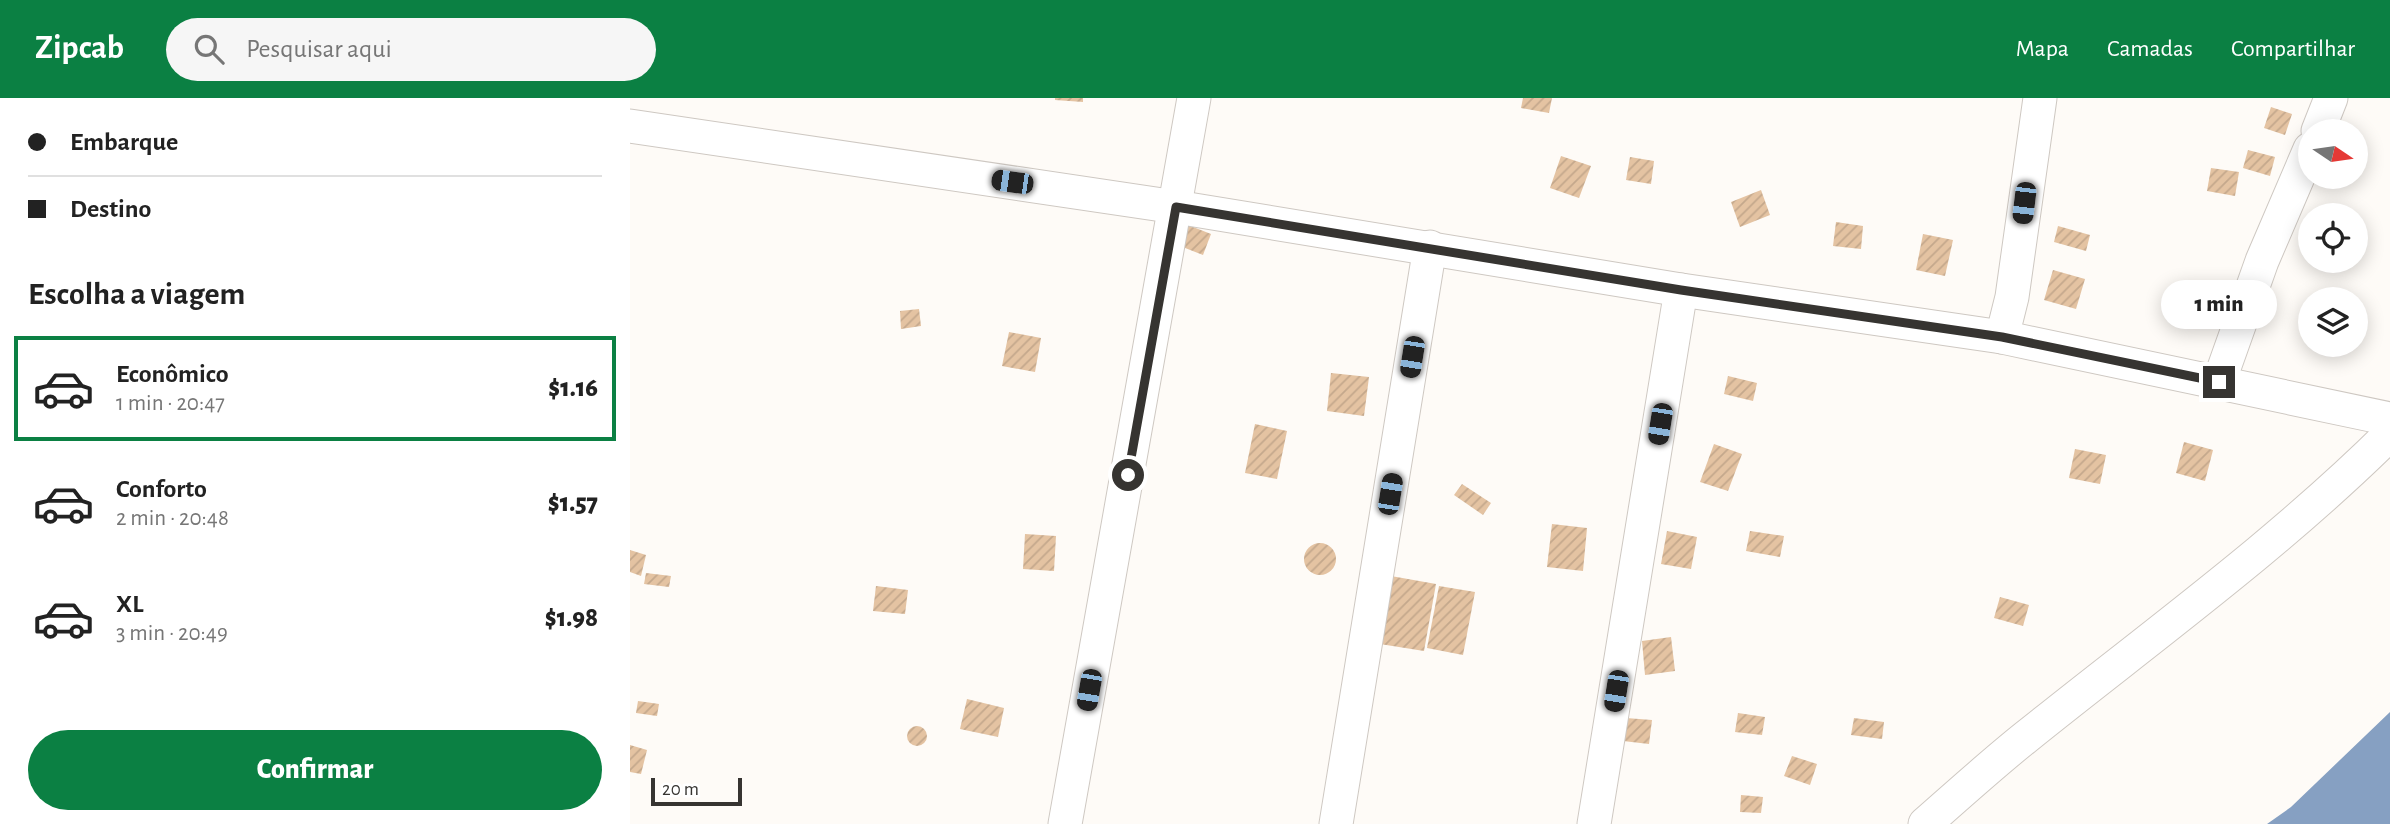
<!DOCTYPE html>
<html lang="pt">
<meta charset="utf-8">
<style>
:root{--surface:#fff;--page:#f6f6f6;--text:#222;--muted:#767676;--line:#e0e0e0;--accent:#0b8043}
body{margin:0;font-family:"Alegreya Sans",sans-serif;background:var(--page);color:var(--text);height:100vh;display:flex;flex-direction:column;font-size:26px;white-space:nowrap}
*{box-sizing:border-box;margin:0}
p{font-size:23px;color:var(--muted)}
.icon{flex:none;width:38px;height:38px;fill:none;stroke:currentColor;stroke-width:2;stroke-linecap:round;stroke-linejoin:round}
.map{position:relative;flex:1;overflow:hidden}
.drawer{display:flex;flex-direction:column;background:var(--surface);width:630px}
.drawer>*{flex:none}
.hud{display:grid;align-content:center;height:154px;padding:0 28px;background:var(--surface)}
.needle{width:46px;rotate:103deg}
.tools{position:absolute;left:1668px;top:21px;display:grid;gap:14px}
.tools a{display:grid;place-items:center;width:70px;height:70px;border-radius:50%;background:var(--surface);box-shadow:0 4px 18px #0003;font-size:35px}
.scale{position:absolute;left:21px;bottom:18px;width:91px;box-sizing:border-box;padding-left:7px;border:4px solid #363431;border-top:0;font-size:19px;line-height:24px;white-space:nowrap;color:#363431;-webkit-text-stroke:5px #fff;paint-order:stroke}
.end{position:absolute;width:32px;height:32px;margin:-16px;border:9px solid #363431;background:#fff;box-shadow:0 0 0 4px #fff}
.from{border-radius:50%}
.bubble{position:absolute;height:49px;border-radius:24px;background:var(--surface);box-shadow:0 4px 18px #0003;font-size:23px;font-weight:800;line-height:49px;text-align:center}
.car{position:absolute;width:21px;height:42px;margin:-21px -10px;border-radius:9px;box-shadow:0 0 5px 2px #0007;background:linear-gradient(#222 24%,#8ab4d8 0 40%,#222 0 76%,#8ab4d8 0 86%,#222 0)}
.hud b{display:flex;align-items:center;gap:24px;height:66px;font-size:26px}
.hud b+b{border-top:2px solid var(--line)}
.hud i{width:18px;height:18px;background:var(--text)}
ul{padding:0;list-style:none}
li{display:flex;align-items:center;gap:21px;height:105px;margin:0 14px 10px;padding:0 14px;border:4px solid transparent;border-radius:0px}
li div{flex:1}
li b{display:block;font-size:26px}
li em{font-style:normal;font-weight:800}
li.selected{border-color:var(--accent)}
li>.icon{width:63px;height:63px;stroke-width:1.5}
h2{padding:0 28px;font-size:32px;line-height:84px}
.primary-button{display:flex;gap:14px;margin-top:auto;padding:14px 28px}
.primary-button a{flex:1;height:80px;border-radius:42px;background:var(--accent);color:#fff;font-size:28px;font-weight:800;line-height:80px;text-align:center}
header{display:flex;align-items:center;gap:42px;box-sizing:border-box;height:98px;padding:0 35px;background:var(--accent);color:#fff}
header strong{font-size:33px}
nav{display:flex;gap:38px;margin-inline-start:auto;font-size:24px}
.search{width:490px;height:63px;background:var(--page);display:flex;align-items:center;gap:18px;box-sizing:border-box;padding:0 24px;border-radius:38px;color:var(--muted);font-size:26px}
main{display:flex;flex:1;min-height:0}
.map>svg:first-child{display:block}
.water{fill:#86a0c2}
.building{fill:url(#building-hatch)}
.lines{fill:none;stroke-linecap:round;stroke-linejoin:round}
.street-casing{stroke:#cec8c2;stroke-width:35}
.street{stroke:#fff;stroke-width:33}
.route{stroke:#363431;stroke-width:9}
</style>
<header>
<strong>Zipcab</strong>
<div class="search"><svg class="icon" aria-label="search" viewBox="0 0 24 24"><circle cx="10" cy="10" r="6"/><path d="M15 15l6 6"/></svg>Pesquisar aqui</div>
<nav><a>Mapa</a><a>Camadas</a><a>Compartilhar</a></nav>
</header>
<main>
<section class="drawer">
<div class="hud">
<b><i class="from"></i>Embarque</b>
<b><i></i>Destino</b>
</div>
<h2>Escolha a viagem</h2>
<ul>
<li class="selected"><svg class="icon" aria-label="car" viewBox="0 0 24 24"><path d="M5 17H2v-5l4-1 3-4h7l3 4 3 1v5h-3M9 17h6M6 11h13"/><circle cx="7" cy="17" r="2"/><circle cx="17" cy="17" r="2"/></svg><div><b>Econômico</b><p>1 min · 20:47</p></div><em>$1.16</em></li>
<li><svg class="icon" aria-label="car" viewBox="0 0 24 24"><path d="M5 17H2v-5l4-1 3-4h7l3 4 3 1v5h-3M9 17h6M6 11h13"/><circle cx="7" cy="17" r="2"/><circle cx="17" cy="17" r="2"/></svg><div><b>Conforto</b><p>2 min · 20:48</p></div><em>$1.57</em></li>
<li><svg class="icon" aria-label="car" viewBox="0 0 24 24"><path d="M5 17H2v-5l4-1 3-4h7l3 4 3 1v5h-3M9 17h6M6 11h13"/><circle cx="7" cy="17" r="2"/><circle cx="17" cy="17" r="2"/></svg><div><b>XL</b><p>3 min · 20:49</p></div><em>$1.98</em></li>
</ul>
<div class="primary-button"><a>Confirmar</a></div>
</section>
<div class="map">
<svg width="1760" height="726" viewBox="0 0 1760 726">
<defs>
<pattern id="building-hatch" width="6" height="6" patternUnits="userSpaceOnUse" patternTransform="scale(1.75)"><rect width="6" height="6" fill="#e4c3a2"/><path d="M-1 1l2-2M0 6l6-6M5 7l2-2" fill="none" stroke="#c4a88c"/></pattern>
</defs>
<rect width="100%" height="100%" fill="#fefbf7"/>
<polygon class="water" points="1760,614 1760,726 1637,726 1661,709"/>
<g class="building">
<polygon points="425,0 453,0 453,4 425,2"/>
<polygon points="893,0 922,0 919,15 891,10"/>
<polygon points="1641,9 1662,16 1655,37 1634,30"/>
<polygon points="1618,52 1645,59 1640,78 1613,70"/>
<polygon points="931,58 961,68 949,100 920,90"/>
<polygon points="1000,59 1024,63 1021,86 996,82"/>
<polygon points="1581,70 1609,74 1605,98 1577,93"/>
<polygon points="1131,92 1140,117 1110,129 1101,104"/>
<polygon points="1206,124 1233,128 1231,151 1203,148"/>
<polygon points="558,127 581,136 573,157 550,148"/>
<polygon points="1428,128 1460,137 1456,153 1424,144"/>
<polygon points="1293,136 1323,142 1315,178 1286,172"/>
<polygon points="1423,172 1455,181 1446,211 1414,202"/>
<polygon points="289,211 291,228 271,231 270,213"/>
<polygon points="379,234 411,240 405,274 372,268"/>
<polygon points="701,275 739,279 734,318 697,313"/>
<polygon points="1098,278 1127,285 1123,303 1094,296"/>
<polygon points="625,326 657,333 647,381 615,375"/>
<polygon points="1554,344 1583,352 1575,383 1546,375"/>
<polygon points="1084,346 1112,356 1098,393 1070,384"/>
<polygon points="1445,351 1476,357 1470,386 1439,380"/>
<polygon points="832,386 861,405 853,417 824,397"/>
<polygon points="922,426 957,430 953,473 917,469"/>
<polygon points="1037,433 1067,439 1061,471 1031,466"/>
<polygon points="1120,433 1154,438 1150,459 1116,453"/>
<polygon points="395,436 426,438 424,473 393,471"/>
<circle cx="690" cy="461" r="16"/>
<polygon points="0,452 16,457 11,478 0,474"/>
<polygon points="16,475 41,478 39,489 14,486"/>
<polygon points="761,478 806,486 794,553 750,546"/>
<polygon points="246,488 278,492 275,516 243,513"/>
<polygon points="809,488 845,494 833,557 797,550"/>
<polygon points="1370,499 1399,507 1393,528 1364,520"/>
<polygon points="1041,539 1045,573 1015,577 1012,543"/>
<polygon points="337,601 374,610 368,639 330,631"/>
<polygon points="8,603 29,606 27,618 6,615"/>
<polygon points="1108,615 1135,619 1132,637 1105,634"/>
<polygon points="996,620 1022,622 1019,646 993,643"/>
<polygon points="1224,620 1254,624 1252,641 1221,637"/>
<circle cx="287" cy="638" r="10"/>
<polygon points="0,647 17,652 11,676 0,674"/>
<polygon points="1162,658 1187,666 1180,687 1154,678"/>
<polygon points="1111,697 1133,699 1131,715 1110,714"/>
</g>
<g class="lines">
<g class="street-casing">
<g id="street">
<polyline points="0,28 546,109 1051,192 1372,239 1760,321"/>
<polyline points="1688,33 1701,0"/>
<polyline points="1372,239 1382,199 1410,0"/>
<polyline points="1589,284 1632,163 1680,51"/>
<polyline points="435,726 564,0"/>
<polyline points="706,726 800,149"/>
<polyline points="964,726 1051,192"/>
<path d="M1295,726C1328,697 1361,667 1396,639C1519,540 1647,448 1760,336"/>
</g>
</g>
<use href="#street" class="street"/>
</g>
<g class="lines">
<polyline class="route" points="498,377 546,109 1051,192 1372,239 1589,284"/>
</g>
</svg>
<div class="tools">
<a><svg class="needle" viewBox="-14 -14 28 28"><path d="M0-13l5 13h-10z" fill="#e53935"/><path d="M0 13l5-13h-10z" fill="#767676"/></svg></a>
<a><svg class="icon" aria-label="locate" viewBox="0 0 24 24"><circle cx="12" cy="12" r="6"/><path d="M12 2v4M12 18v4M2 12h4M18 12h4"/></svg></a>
<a><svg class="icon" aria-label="layers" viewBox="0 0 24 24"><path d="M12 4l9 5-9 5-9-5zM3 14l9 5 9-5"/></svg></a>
</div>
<div class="scale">20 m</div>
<i class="end from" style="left:498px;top:377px"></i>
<i class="end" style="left:1589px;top:284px"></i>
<div class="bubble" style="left:1531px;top:182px;width:116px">1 min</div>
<i class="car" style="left:382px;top:84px;rotate:278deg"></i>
<i class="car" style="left:1394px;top:105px;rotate:187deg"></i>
<i class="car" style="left:782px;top:259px;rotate:189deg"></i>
<i class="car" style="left:1030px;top:326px;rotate:189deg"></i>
<i class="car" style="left:760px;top:396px;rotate:9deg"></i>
<i class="car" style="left:459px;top:592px;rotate:190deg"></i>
<i class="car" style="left:986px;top:593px;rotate:189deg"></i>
</div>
</main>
